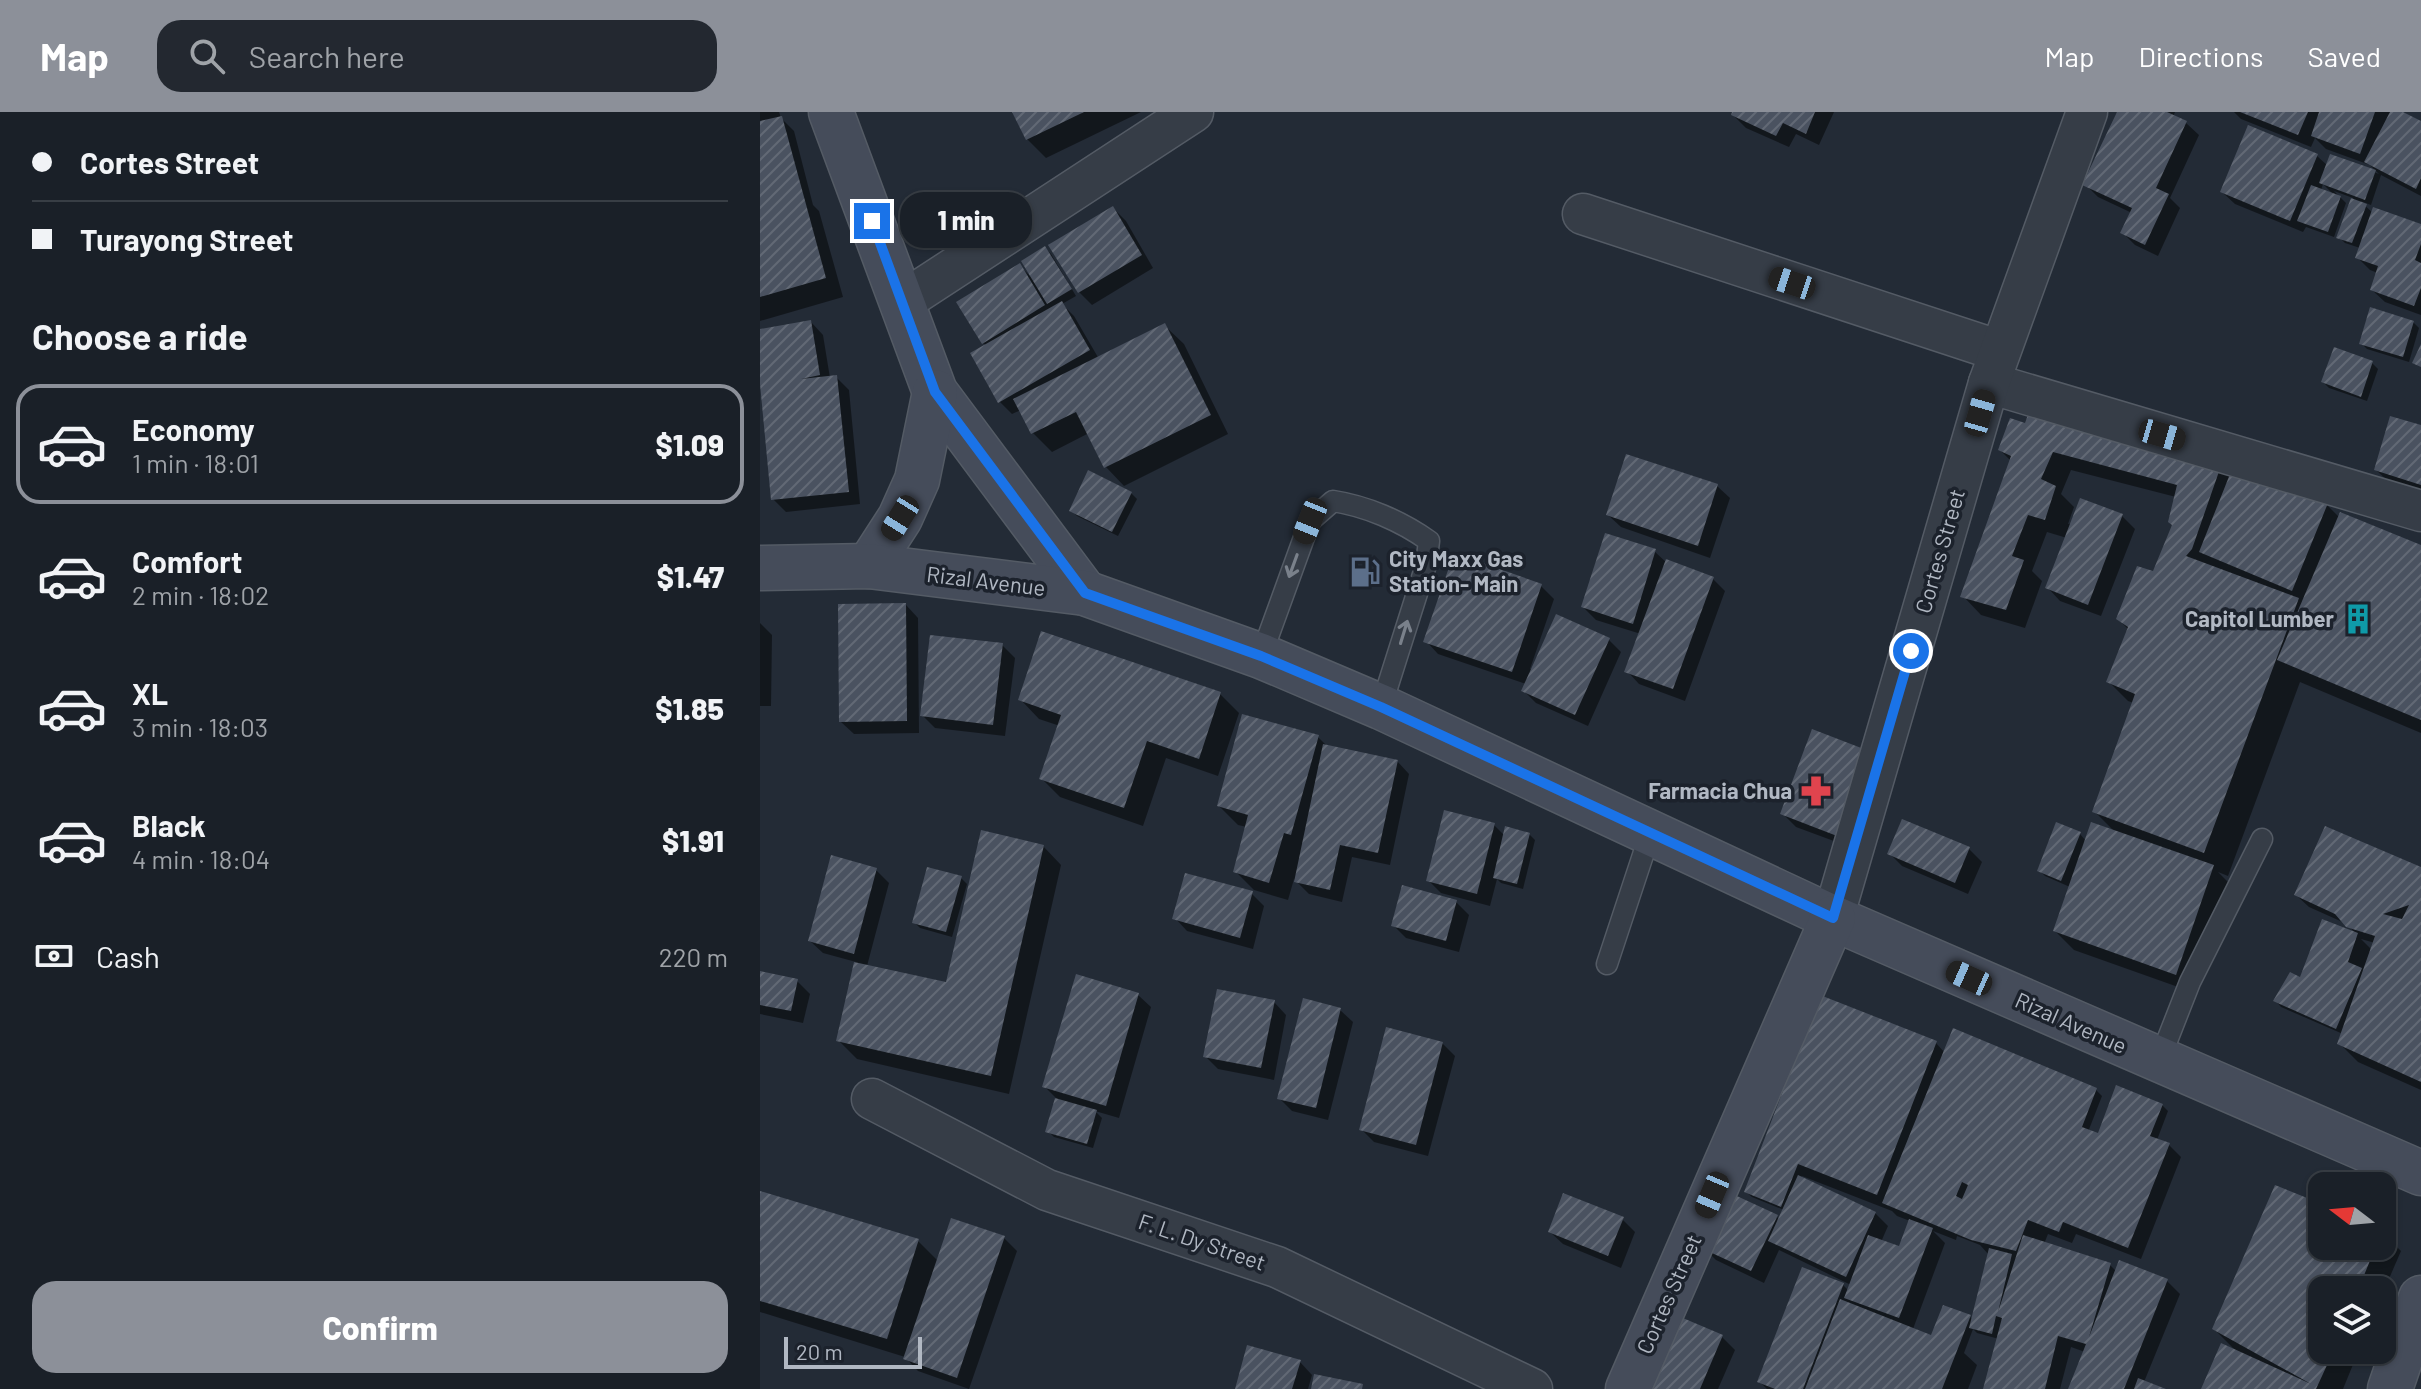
<!DOCTYPE html>
<meta charset="utf-8">
<style>
:root{--surface:#1a2028;--page:#232830;--text:#f1f3f6;--muted:#9fa3a8;--line:#383e45;--accent:#8c9099}
body{margin:0;font-family:Barlow,sans-serif;background:var(--page);color:var(--text);height:100vh;display:flex;flex-direction:column;font-size:30px;white-space:nowrap}
*{box-sizing:border-box;margin:0}
p{font-size:26px;color:var(--muted)}
.icon{flex:none;width:44px;height:44px;fill:none;stroke:currentColor;stroke-width:2;stroke-linecap:round;stroke-linejoin:round}
.map{position:relative;flex:1;overflow:hidden}
.panel{display:flex;flex-direction:column;background:var(--surface);width:760px}
.panel>*{flex:none}
.top-card{display:grid;align-content:center;height:176px;padding:0 32px;background:var(--surface)}
.needle{width:52px;rotate:286deg}
.fabs{position:absolute;left:1548px;top:1060px;display:grid;gap:16px}
.fabs a{display:grid;place-items:center;width:88px;height:88px;border-radius:16px;background:var(--surface);box-shadow:0 2px 6px #0004,0 0 0 2px var(--line);font-size:40px}
.scale{position:absolute;left:24px;bottom:20px;width:138px;box-sizing:border-box;padding-left:8px;border:4px solid #b1b8c3;border-top:0;font-size:22px;line-height:28px;white-space:nowrap;color:#b1b8c3;-webkit-text-stroke:6px #1c222c;paint-order:stroke}
.end{position:absolute;width:36px;height:36px;margin:-18px;border:10px solid #1a73e8;background:#fff;box-shadow:0 0 0 4px #fff}
.from{border-radius:50%}
.bubble{position:absolute;height:56px;border-radius:24px;background:var(--surface);box-shadow:0 2px 6px #0004,0 0 0 2px var(--line);font-size:26px;font-weight:800;line-height:56px;text-align:center}
.car{position:absolute;width:24px;height:48px;margin:-24px -12px;border-radius:10px;box-shadow:0 0 6px 2px #0007;background:linear-gradient(#222 24%,#8ab4d8 0 40%,#222 0 76%,#8ab4d8 0 86%,#222 0)}
.top-card b{display:flex;align-items:center;gap:28px;height:76px;font-size:30px}
.top-card b+b{border-top:2px solid var(--line)}
.top-card i{width:20px;height:20px;background:var(--text)}
ul{padding:0;list-style:none}
li{display:flex;align-items:center;gap:24px;height:120px;margin:0 16px 12px;padding:0 16px;border:4px solid transparent;border-radius:24px}
li div{flex:1}
li b{display:block;font-size:30px}
li em{font-style:normal;font-weight:800}
li.current{border-color:var(--accent)}
li>.icon{width:72px;height:72px;stroke-width:1.5}
h2{padding:0 32px;font-size:36px;line-height:96px}
.pay{display:flex;align-items:center;gap:20px;height:88px;padding:0 32px;font-size:30px}
.pay p{margin-inline-start:auto}
.cta{display:flex;gap:16px;margin-top:auto;padding:16px 32px}
.cta a{flex:1;height:92px;border-radius:24px;background:var(--accent);color:#fff;font-size:32px;font-weight:800;line-height:92px;text-align:center}
header{display:flex;align-items:center;gap:48px;box-sizing:border-box;height:112px;padding:0 40px;background:var(--accent);color:#fff}
header strong{font-size:38px}
nav{display:flex;gap:44px;margin-inline-start:auto;font-size:28px}
.search{width:560px;height:72px;background:var(--page);display:flex;align-items:center;gap:20px;box-sizing:border-box;padding:0 28px;border-radius:24px;color:var(--muted);font-size:30px}
main{display:flex;flex:1;min-height:0}
.map>svg:first-child{display:block}
.shadow{fill:#0007;fill-rule:evenodd}
.building{fill:url(#building-hatch);fill-rule:evenodd}
.lines{fill:none;stroke-linecap:round;stroke-linejoin:round}
.lane-casing{stroke:#545b65;stroke-width:23}
.street-casing{stroke:#545b65;stroke-width:43}
.secondary-casing{stroke:#545b65;stroke-width:47}
.lane{stroke:#363d47;stroke-width:20}
.street{stroke:#363d47;stroke-width:40}
.secondary{stroke:#454c5a;stroke-width:44}
.oneway{stroke:#7a818b}
.route{stroke:#1a73e8;stroke-width:10}
.labels{text-anchor:middle;stroke-width:7;stroke-linejoin:round;paint-order:stroke}
.street-label{font-size:22px;fill:#b1b8c3;stroke:#1c222c}
.poi-label{font-size:22px;font-weight:bold;fill:#b1b8c3;stroke:#1c222c;text-anchor:end}
</style>
<header>
<strong>Map</strong>
<div class="search"><svg class="icon" aria-label="search" viewBox="0 0 24 24"><circle cx="10" cy="10" r="6"/><path d="M15 15l6 6"/></svg>Search here</div>
<nav><a>Map</a><a>Directions</a><a>Saved</a></nav>
</header>
<main>
<section class="panel">
<div class="top-card">
<b><i class="from"></i>Cortes Street</b>
<b><i></i>Turayong Street</b>
</div>
<h2>Choose a ride</h2>
<ul>
<li class="current"><svg class="icon" aria-label="car" viewBox="0 0 24 24"><path d="M5 17H2v-5l4-1 3-4h7l3 4 3 1v5h-3M9 17h6M6 11h13"/><circle cx="7" cy="17" r="2"/><circle cx="17" cy="17" r="2"/></svg><div><b>Economy</b><p>1 min · 18:01</p></div><em>$1.09</em></li>
<li><svg class="icon" aria-label="car" viewBox="0 0 24 24"><path d="M5 17H2v-5l4-1 3-4h7l3 4 3 1v5h-3M9 17h6M6 11h13"/><circle cx="7" cy="17" r="2"/><circle cx="17" cy="17" r="2"/></svg><div><b>Comfort</b><p>2 min · 18:02</p></div><em>$1.47</em></li>
<li><svg class="icon" aria-label="car" viewBox="0 0 24 24"><path d="M5 17H2v-5l4-1 3-4h7l3 4 3 1v5h-3M9 17h6M6 11h13"/><circle cx="7" cy="17" r="2"/><circle cx="17" cy="17" r="2"/></svg><div><b>XL</b><p>3 min · 18:03</p></div><em>$1.85</em></li>
<li><svg class="icon" aria-label="car" viewBox="0 0 24 24"><path d="M5 17H2v-5l4-1 3-4h7l3 4 3 1v5h-3M9 17h6M6 11h13"/><circle cx="7" cy="17" r="2"/><circle cx="17" cy="17" r="2"/></svg><div><b>Black</b><p>4 min · 18:04</p></div><em>$1.91</em></li>
</ul>
<div class="pay"><svg class="icon" aria-label="cash" viewBox="0 0 24 24"><path d="M3 7h18v10H3z"/><circle cx="12" cy="12" r="2"/></svg>Cash<p>220 m</p></div>
<div class="cta"><a>Confirm</a></div>
</section>
<div class="map">
<svg width="1661" height="1277" viewBox="0 0 1661 1277">
<defs>
<pattern id="building-hatch" width="6" height="6" patternUnits="userSpaceOnUse" patternTransform="scale(2)"><rect width="6" height="6" fill="#4a5260"/><path d="M-1 1l2-2M0 6l6-6M5 7l2-2" fill="none" stroke="#626975"/></pattern>
</defs>
<rect width="100%" height="100%" fill="#232b36"/>
<g class="shadow">
<polygon points="0,0 19,0 21,6 34,19 53,93 59,99 83,185 0,209"/>
<polygon points="255,0 381,0 286,46 267,27"/>
<polygon points="974,0 1074,0 1059,33 1036,22 1029,35 986,16 973,3"/>
<polygon points="1359,0 1415,0 1413,5 1426,11 1439,23 1410,86 1420,96 1398,144 1375,133 1363,121 1372,101 1338,85 1325,72"/>
<path d="M1474,0H1639L1661,11V84L1621,63L1611,93L1600,89L1613,101L1661,114V203L1625,190L1612,178L1618,161L1610,158L1597,145L1600,136L1585,131L1579,125L1593,86L1574,79L1586,91L1574,125L1546,115L1543,120L1475,92L1462,80L1557,44L1568,54L1572,44L1619,62L1610,53L1566,37L1555,26L1551,35L1481,7ZM1563,72L1574,83L1561,78Z"/>
<polygon points="353,96 366,109 393,156 332,193 319,180 291,134"/>
<polygon points="285,136 291,142 316,184 302,192 314,204 339,247 405,214 424,232 468,322 364,374 346,355 329,321 292,340 273,321 261,298 252,302 240,290 227,234 223,231 260,154 271,165"/>
<polygon points="51,210 63,223 70,266 76,265 89,278 100,392 26,400 13,387 0,262 0,219"/>
<polygon points="1653,210 1659,216 1649,250 1607,237 1601,231"/>
<polygon points="1612,251 1618,257 1607,289 1569,276 1563,270"/>
<polygon points="1270,302 1567,393 1579,405 1661,435 1661,621 1540,570 1468,764 1458,760 1472,774 1435,881 1314,838 1295,819 1310,775 1285,764 1279,758 1320,722 1326,729 1355,720 1334,699 1374,591 1368,589 1349,570 1369,518 1358,507 1395,462 1414,414 1416,385 1311,358 1301,382 1314,395 1308,412 1362,404 1375,417 1341,504 1300,489 1288,476 1307,426 1287,420 1272,459 1282,469 1265,516 1221,503 1203,484 1251,349 1240,338 1266,313"/>
<polygon points="1661,316 1661,380 1629,370 1616,358"/>
<polygon points="957,374 970,386 950,446 861,415 848,403"/>
<polygon points="371,381 377,387 358,424 317,404 311,398"/>
<polygon points="894,439 907,451 952,466 965,479 925,589 879,572 867,559 881,522 836,508 823,495"/>
<polygon points="781,474 794,487 770,557 773,558 848,527 861,540 828,614 776,591 764,579 766,572 678,542 666,529"/>
<polygon points="146,493 158,506 159,621 94,622 81,610"/>
<polygon points="0,511 12,523 11,594 0,594"/>
<polygon points="282,522 460,582 479,601 458,664 406,646 383,714 300,685 282,667 300,614 279,607 261,588"/>
<polygon points="242,533 255,546 245,624 175,616 162,603"/>
<polygon points="1053,620 1090,735 1036,715 1023,702"/>
<polygon points="558,625 569,636 637,649 649,662 630,753 592,745 582,790 549,782 534,767 528,788 494,778 475,759 487,715 478,713 459,694"/>
<polygon points="734,713 745,724 769,722 775,728 763,777 741,771 737,767 730,794 681,781 668,768"/>
<polygon points="283,734 301,753 249,982 97,947 79,929 96,850 63,841 50,829 116,758 129,771 107,854 188,873"/>
<polygon points="1209,737 1222,750 1208,782 1142,754 1130,742"/>
<path d="M1661,756V978L1598,950L1579,931L1583,922L1521,895L1516,889L1597,823L1587,812L1549,795L1536,783ZM1601,827L1615,831L1612,838Z"/>
<polygon points="201,766 207,772 192,825 160,816 154,810"/>
<polygon points="491,781 504,794 493,837 427,819 415,806"/>
<polygon points="696,790 709,803 699,840 646,826 633,813"/>
<polygon points="0,861 37,869 50,882 43,911 0,902"/>
<polygon points="378,883 391,895 359,1006 335,999 342,1006 333,1036 294,1025 288,1019 297,987 285,975"/>
<polygon points="514,890 526,903 514,968 458,957 445,944"/>
<polygon points="580,898 593,910 568,1008 532,999 519,986"/>
<polygon points="682,931 695,944 668,1044 614,1030 601,1017"/>
<path d="M1176,931L1185,941L1336,978L1342,984L1328,1020L1339,1024L1402,993L1408,999L1397,1028L1409,1033L1421,1045L1381,1147L1316,1122L1312,1131L1288,1122L1284,1132L1350,1153L1357,1160L1407,1169L1420,1182L1384,1270L1401,1277H1310L1325,1240L1311,1235L1300,1277H1225L1239,1227L1217,1221L1213,1217L1204,1241L1217,1253L1208,1277H1007L1000,1270L1083,1173L1089,1179L1091,1173L1019,1138L1004,1171L956,1148L943,1135L1016,1104L1020,1108L1024,1098L992,1085L986,1080ZM1042,1064L1132,1099L1137,1104L1150,1109L1139,1138L1121,1130L1128,1114L1115,1101L1040,1067ZM1173,1119L1196,1128L1197,1124L1220,1133L1229,1143L1213,1208L1210,1205L1173,1225L1153,1217L1185,1131Z"/>
<polygon points="0,1081 158,1129 178,1149 244,1126 257,1139 209,1277 158,1259 145,1245 0,1200"/>
<polygon points="1562,1095 1562,1134 1622,1134 1622,1120 1641,1139 1622,1183 1622,1178 1562,1178 1562,1238 1599,1238 1583,1277 1443,1277 1478,1241 1454,1217"/>
<polygon points="862,1107 875,1120 861,1156 803,1132 790,1120"/>
<polygon points="962,1225 975,1238 958,1277 882,1277"/>
<polygon points="540,1250 552,1263 548,1277 477,1277"/>
</g>
<g class="building">
<polygon points="252,0 324,0 266,28"/>
<polygon points="972,0 1055,0 1046,22 1023,11 1016,24 971,3"/>
<polygon points="1357,0 1407,0 1427,9 1396,76 1409,82 1385,133 1360,121 1372,96 1322,73"/>
<polygon points="1480,0 1548,0 1538,23"/>
<polygon points="1559,0 1615,0 1600,42 1551,24"/>
<polygon points="1630,0 1643,0 1661,9 1661,66 1656,77 1604,50"/>
<polygon points="22,4 66,166 0,185 0,9"/>
<polygon points="1488,13 1558,42 1530,109 1460,80"/>
<polygon points="1570,42 1616,58 1605,88 1559,71"/>
<polygon points="1551,73 1581,84 1568,120 1537,109"/>
<polygon points="1591,86 1607,92 1592,131 1576,126"/>
<polygon points="353,94 382,143 318,181 288,133"/>
<polygon points="1613,95 1661,112 1661,132 1655,148 1661,151 1661,176 1654,194 1610,178 1618,154 1595,146"/>
<polygon points="285,134 312,177 287,192 261,149"/>
<polygon points="260,151 285,193 222,232 196,190"/>
<polygon points="302,189 330,238 238,291 210,241"/>
<polygon points="1610,195 1654,209 1643,245 1599,232"/>
<polygon points="51,208 60,263 41,267 77,263 89,380 11,388 0,272 0,217"/>
<polygon points="405,211 451,303 344,356 316,300 271,322 253,287"/>
<polygon points="1661,232 1661,255 1652,251"/>
<polygon points="1574,235 1613,249 1601,285 1561,270"/>
<polygon points="1269,300 1463,348 1432,437 1426,444 1539,486 1444,741 1332,700 1375,582 1346,570 1368,515 1356,507 1377,454 1393,459 1412,413 1408,410 1417,373 1293,340 1281,367 1296,374 1285,408 1268,403 1252,444 1264,448 1246,498 1200,485 1251,344 1238,338 1250,306 1265,311"/>
<polygon points="1630,304 1661,313 1661,373 1614,358"/>
<polygon points="866,342 958,372 938,434 846,403"/>
<polygon points="1474,352 1568,391 1532,479 1439,440"/>
<polygon points="328,358 372,380 352,420 309,399"/>
<polygon points="1320,386 1363,402 1328,493 1285,476"/>
<polygon points="1580,400 1661,433 1661,608 1517,548"/>
<polygon points="845,421 896,437 873,512 821,495"/>
<polygon points="694,441 782,472 752,560 663,530"/>
<polygon points="906,447 954,465 913,577 864,560"/>
<polygon points="146,491 147,609 79,610 78,492"/>
<polygon points="796,502 850,526 815,603 761,579"/>
<polygon points="281,519 461,580 439,647 387,629 364,696 279,667 301,603 258,588"/>
<polygon points="170,523 243,531 233,613 160,604"/>
<polygon points="482,602 559,623 531,723 524,721 509,771 473,760 488,703 457,694"/>
<polygon points="1052,617 1109,639 1077,724 1020,702"/>
<polygon points="563,632 638,648 618,741 580,733 570,778 534,770"/>
<polygon points="684,698 735,711 717,782 666,769"/>
<polygon points="1142,707 1210,735 1195,771 1127,742"/>
<polygon points="1296,710 1321,720 1301,769 1277,759"/>
<polygon points="1331,710 1454,753 1416,863 1293,819"/>
<polygon points="745,714 770,721 757,772 733,766"/>
<path d="M1565,714L1661,755V970L1577,932L1615,824L1586,815L1575,802L1534,783ZM1649,793L1642,807L1623,802Z"/>
<polygon points="221,718 284,733 231,964 76,929 94,850 186,870"/>
<polygon points="71,743 117,756 94,842 48,829"/>
<polygon points="167,755 202,764 186,820 152,811"/>
<polygon points="425,761 493,779 480,826 412,807"/>
<polygon points="642,773 697,788 686,829 631,814"/>
<polygon points="1562,807 1598,821 1588,850 1602,856 1576,917 1513,889 1530,860 1540,865"/>
<polygon points="0,859 38,867 31,899 0,893"/>
<polygon points="316,862 379,881 346,994 282,975"/>
<polygon points="457,877 515,888 501,956 443,945"/>
<polygon points="1060,883 1177,929 1117,1083 1038,1052 1021,1095 984,1080"/>
<polygon points="543,886 581,896 556,996 517,987"/>
<polygon points="626,915 683,930 656,1033 599,1018"/>
<path d="M1193,916L1337,976L1322,1015L1338,1021L1356,973L1403,992L1390,1024L1410,1031L1368,1136L1303,1110L1299,1120L1268,1108L1256,1139L1211,1128L1122,1091ZM1202,1070L1208,1073L1202,1087L1196,1084Z"/>
<polygon points="295,986 337,998 327,1032 285,1020"/>
<polygon points="1038,1063 1116,1100 1086,1165 1008,1129"/>
<polygon points="1515,1073 1562,1092 1562,1134 1616,1134 1598,1178 1562,1178 1562,1238 1574,1238 1556,1277 1441,1277 1461,1231 1551,1272 1452,1217"/>
<polygon points="0,1079 159,1127 127,1227 0,1189"/>
<polygon points="966,1079 1018,1103 991,1159 941,1136"/>
<polygon points="803,1081 864,1105 848,1144 788,1120"/>
<polygon points="191,1106 245,1124 197,1266 143,1247"/>
<polygon points="1149,1107 1173,1116 1139,1206 1084,1186 1108,1123 1139,1134"/>
<polygon points="1263,1123 1351,1151 1329,1225 1359,1148 1408,1167 1364,1277 1308,1277 1326,1232 1298,1224 1285,1277 1223,1277 1242,1206 1236,1204 1232,1222 1209,1216 1229,1136 1252,1142 1238,1200"/>
<polygon points="1042,1155 1084,1171 1043,1277 1015,1277 997,1270"/>
<polygon points="1080,1187 1171,1223 1183,1193 1211,1203 1182,1277 1045,1277"/>
<polygon points="911,1201 963,1223 940,1277 880,1277"/>
<polygon points="487,1233 541,1248 532,1277 475,1277"/>
<polygon points="554,1262 603,1272 602,1277 551,1277"/>
<polygon points="1378,1266 1406,1277 1374,1277"/>
</g>
<g class="lines">
<g class="lane-casing">
<g id="lane">
<path d="M501,544L550,409L573,389C606,394 641,409 669,429L666,453L621,595"/>
<polyline points="847,852 890,722"/>
<polyline points="1399,949 1430,870 1502,727"/>
</g>
</g>
<g class="street-casing">
<g id="street">
<polyline points="823,102 1240,239"/>
<polyline points="142,190 433,0"/>
<polyline points="1229,271 1661,399"/>
<polyline points="1073,806 1229,271 1327,0"/>
<polyline points="112,987 287,1078 517,1155 772,1277"/>
</g>
</g>
<g class="secondary-casing">
<g id="secondary">
<polyline points="71,0 175,280 325,481"/>
<polyline points="109,454 140,406 157,368 175,280"/>
<polyline points="0,456 109,454 325,481 501,544 621,595 1073,806 1661,1061"/>
<polyline points="868,1277 1073,806"/>
<polyline points="1630,1277 1661,1186"/>
</g>
</g>
<use href="#lane" class="lane"/>
<use href="#street" class="street"/>
<use href="#secondary" class="secondary"/>
</g>
<defs><path id="oneway-shaft" d="M-6 0H5M1.5-3L5.5 0L1.5 3" fill="none" stroke-width="1.6" stroke-linecap="round" stroke-linejoin="round" transform="scale(2)"/></defs>
<g class="oneway">
<use href="#oneway-shaft" transform="translate(533 454) rotate(110)"/>
<use href="#oneway-shaft" transform="translate(644 520) rotate(-73)"/>
</g>
<g class="lines">
<polyline class="route" points="112,109 175,280 325,481 501,544 621,595 1073,806 1151,539"/>
</g>
<defs>
<g id="fuel-bare" transform="scale(2.4)"><path d="M-5.5-6h7V0h2V4h1.3V-2.5L3-4.5l.8-.8L6-3V5H2.5V1h-1V6h-7ZM-4.2-4.7v3.2H.2V-4.7Z" fill="#5c6f8a" stroke="#1c222c" stroke-width="2.5" paint-order="stroke"/></g>
<g id="building-bare" transform="scale(2.4)"><path d="M-4-6H4V6H1V3H-1V6H-4ZM-2.5-4.3h1.7v1.8h-1.7ZM.8-4.3h1.7v1.8H.8ZM-2.5-1h1.7V.8h-1.7ZM.8-1h1.7V.8H.8Z" fill="#0f9aa8" stroke="#1c222c" stroke-width="2.5" paint-order="stroke"/></g>
<g id="pharmacy-bare" transform="scale(2.4)"><path d="M-2-6h4v4h4v4h-4v4h-4v-4h-4v-4h4Z" fill="#e0444e" stroke="#1c222c" stroke-width="2.5" paint-order="stroke"/></g>
</defs>
<g fill-rule="evenodd">
<use href="#fuel-bare" x="605" y="460"/>
<use href="#building-bare" x="1598" y="507"/>
<use href="#pharmacy-bare" x="1056" y="679"/>
</g>
<g class="labels">
<g class="street-label">
<text transform="translate(1180 439) rotate(-74)" y="8">Cortes Street</text>
<text transform="translate(226 469) rotate(7)" y="8">Rizal Avenue</text>
<text transform="translate(1311 911) rotate(24)" y="8">Rizal Avenue</text>
<text transform="translate(442 1130) rotate(19)" y="8">F. L. Dy Street</text>
<text transform="translate(909 1182) rotate(-66)" y="8">Cortes Street</text>
</g>
<g class="poi-label">
<text x="629" y="455" text-anchor="start">City Maxx Gas<tspan x="629" dy="25">Station- Main</tspan></text>
<text x="1574" y="515">Capitol Lumber</text>
<text x="1032" y="687">Farmacia Chua</text>
</g>
</g>
</svg>
<div class="fabs">
<a><svg class="needle" viewBox="-14 -14 28 28"><path d="M0-13l5 13h-10z" fill="#e53935"/><path d="M0 13l5-13h-10z" fill="#9fa3a8"/></svg></a>
<a><svg class="icon" aria-label="layers" viewBox="0 0 24 24"><path d="M12 4l9 5-9 5-9-5zM3 14l9 5 9-5"/></svg></a>
</div>
<div class="scale">20 m</div>
<i class="end from" style="left:1151px;top:539px"></i>
<i class="end" style="left:112px;top:109px"></i>
<div class="bubble" style="left:140px;top:80px;width:132px">1 min</div>
<i class="car" style="left:1032px;top:171px;rotate:288deg"></i>
<i class="car" style="left:1220px;top:301px;rotate:16deg"></i>
<i class="car" style="left:1402px;top:323px;rotate:106deg"></i>
<i class="car" style="left:140px;top:406px;rotate:212deg"></i>
<i class="car" style="left:550px;top:409px;rotate:202deg"></i>
<i class="car" style="left:1209px;top:866px;rotate:294deg"></i>
<i class="car" style="left:952px;top:1083px;rotate:203deg"></i>
</div>
</main>
